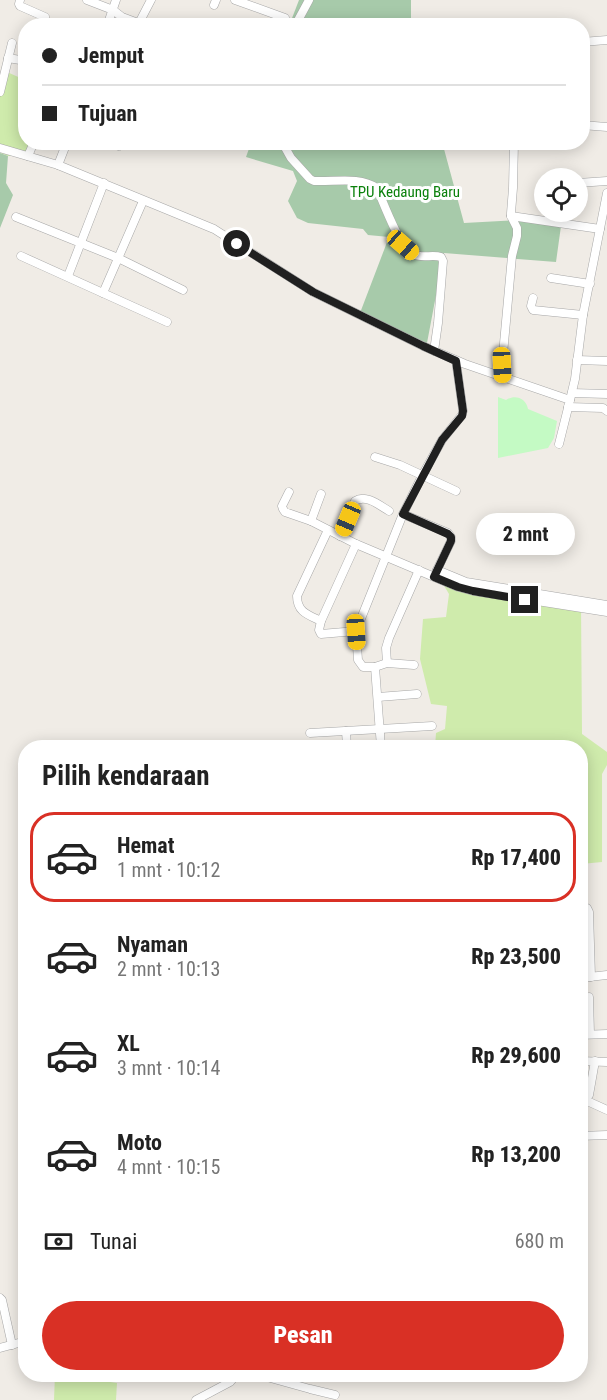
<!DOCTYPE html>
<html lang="id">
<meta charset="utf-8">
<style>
:root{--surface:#fff;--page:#f6f6f6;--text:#222;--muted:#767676;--line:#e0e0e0;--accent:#d93025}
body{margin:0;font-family:"Roboto Condensed",sans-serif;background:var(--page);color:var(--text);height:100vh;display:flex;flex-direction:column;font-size:22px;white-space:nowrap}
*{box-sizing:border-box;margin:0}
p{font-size:20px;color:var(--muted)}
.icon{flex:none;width:33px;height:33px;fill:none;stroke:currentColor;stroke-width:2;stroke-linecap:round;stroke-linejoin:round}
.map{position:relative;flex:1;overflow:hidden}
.drawer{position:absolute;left:18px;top:740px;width:570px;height:642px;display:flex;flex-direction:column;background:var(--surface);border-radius:24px;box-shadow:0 3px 15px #0003}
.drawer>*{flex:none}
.guide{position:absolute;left:18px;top:18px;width:572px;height:132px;border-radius:24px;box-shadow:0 3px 15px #0003;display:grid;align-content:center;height:132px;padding:0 24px;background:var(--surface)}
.fabs{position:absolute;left:534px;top:168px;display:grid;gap:12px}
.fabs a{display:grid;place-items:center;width:54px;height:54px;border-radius:50%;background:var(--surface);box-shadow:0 3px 15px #0003;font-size:30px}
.end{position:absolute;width:27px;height:27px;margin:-14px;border:8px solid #202020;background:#fff;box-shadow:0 0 0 3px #fff}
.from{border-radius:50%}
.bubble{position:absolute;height:42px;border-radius:21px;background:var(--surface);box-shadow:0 3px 15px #0003;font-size:20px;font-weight:800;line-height:42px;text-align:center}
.car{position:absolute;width:18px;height:36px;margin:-18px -9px;border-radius:8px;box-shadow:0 0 4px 2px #0007;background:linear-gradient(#f5c518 24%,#345 0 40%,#f5c518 0 76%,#345 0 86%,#f5c518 0)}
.guide b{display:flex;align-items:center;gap:21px;height:57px;font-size:22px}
.guide b+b{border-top:2px solid var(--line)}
.guide i{width:15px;height:15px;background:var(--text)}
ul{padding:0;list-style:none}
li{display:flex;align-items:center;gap:18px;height:90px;margin:0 12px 9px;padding:0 12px;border:3px solid transparent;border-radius:24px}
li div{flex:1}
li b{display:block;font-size:22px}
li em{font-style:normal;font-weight:800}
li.current{border-color:var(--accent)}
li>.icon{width:54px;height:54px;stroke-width:1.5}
h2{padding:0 24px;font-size:27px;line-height:72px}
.pay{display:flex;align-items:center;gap:15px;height:66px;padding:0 24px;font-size:22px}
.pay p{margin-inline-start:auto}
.primary-button{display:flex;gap:12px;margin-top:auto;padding:12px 24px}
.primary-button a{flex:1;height:69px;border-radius:36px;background:var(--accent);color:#fff;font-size:24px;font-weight:800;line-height:69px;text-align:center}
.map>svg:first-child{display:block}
.grass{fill:#cfebac}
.cemetery{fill:#a7caaa}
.park{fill:#c4fac4}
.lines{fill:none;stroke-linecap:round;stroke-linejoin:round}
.minor-casing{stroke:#a7a7a7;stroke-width:9}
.minor{stroke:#fff;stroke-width:8}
.route{stroke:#202020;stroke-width:8}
.labels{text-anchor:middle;stroke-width:6;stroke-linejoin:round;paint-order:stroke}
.park-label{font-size:15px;fill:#0b810c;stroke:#fff}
</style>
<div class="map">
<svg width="607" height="1400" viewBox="0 0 607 1400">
<rect width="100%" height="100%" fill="#f0ece6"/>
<g class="grass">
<polygon points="7,72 25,80 25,96 22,106 25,108 26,142 30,143 25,155 8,156 0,153 0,86"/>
<polygon points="437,574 465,587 581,604 582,734 607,752 607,765 602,774 602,862 581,864 580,747 435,747 436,733 445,729 447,706 431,704 420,659 423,619 446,617 449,594"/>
<polygon points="55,1374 117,1383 116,1400 54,1400"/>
</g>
<g class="cemetery">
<polygon points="299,0 411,0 411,25 289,26"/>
<polygon points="251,143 445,143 444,149 464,223 520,220 561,226 556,262 444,253 427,343 360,313 389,237 368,235 363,229 308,223 297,218 288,201 297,181 293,171 246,157"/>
<polygon points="0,153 8,156 6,183 13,195 0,228"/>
</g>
<path class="park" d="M498,397L506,400C515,394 526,398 528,409L557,421L554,438L548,448L498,458Z"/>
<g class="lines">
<g class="minor-casing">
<g id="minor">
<polyline points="20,0 19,4 20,6 45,17"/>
<polyline points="87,0 113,10 122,17 146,26"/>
<polyline points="235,0 285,18"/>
<polyline points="214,5 216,0"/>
<polyline points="139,23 151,0"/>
<polyline points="107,26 116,0"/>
<polyline points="295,26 309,0"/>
<polyline points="582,42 607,40"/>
<polyline points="8,58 26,61"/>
<polyline points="0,92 12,43"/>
<polyline points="582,125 607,127"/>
<polyline points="109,142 119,146"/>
<path d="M282,142L291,158L310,179L314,181C335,182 359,176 377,188C384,204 399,246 413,254C422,259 432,254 441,257L443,261L438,323L434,351"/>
<polyline points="0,148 58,165 214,229 313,292 423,346 465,364 570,400 559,444"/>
<polyline points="28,156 34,142"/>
<polyline points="58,165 67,142"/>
<polyline points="578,183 607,181"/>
<polyline points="511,216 600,229"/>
<polyline points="16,217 118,258 183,290"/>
<polyline points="21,256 167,322"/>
<polyline points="68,276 104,183"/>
<polyline points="551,278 590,284"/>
<polyline points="103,293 143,201"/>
<polyline points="533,298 531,306 533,310 583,315"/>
<polyline points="577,360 607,361"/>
<polyline points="502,378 502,365 512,256 517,236 517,228 511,216 511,213 513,188 514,142"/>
<polyline points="572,393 607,394"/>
<polyline points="570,400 575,379 583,315 607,193"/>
<polyline points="568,407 603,408 607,411"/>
<polyline points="375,457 400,465 456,491"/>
<polyline points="289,492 282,506 283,509 285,512 311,521 356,544 458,587 473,591 607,612"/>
<polyline points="403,514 448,533 451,537 451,541 436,572"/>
<polyline points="311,521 321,494"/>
<path d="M340,536L355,501C366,494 379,505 389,511"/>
<polyline points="437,570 466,582 607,605"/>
<path d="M321,621C308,615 297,612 297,596L328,530"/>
<polyline points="356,631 321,634 319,630 321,621 356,544"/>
<polyline points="387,663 386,648 389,638 419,570"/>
<polyline points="414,665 387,663 375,667 363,667 358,660 356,631 403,514 422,476 442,440 462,415 463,411 456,361"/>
<polyline points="375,667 381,747"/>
<polyline points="378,697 417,694"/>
<polyline points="346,731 347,747"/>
<polyline points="310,733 432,726"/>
<polyline points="580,907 587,908 589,912 591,977"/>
<polyline points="580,978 607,975"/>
<polyline points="589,997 590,1034"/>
<polyline points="580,1035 607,1034"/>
<polyline points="580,1061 607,1062"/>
<polyline points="585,1100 607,1110"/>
<polyline points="580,1103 589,1095 595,1061"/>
<polyline points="580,1136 607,1135"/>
<polyline points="0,1298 2,1300 12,1345"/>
<polyline points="0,1348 26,1341"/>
<polyline points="256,1374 310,1389 335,1395"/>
<polyline points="196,1400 230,1382 237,1374"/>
</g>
</g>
<use href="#minor" class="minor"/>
</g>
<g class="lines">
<polyline class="route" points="237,244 313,292 423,346 456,361 463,411 462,416 442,440 403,514 448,534 451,537 451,541 434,577 458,587 473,591 525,600"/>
</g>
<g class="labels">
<g class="park-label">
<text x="405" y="197">TPU Kedaung Baru</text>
</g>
</g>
</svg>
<div class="fabs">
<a><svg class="icon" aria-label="locate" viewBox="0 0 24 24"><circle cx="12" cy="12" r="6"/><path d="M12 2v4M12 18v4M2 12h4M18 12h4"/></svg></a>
</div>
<i class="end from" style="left:237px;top:244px"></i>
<i class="end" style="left:525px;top:600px"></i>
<div class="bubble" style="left:476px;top:513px;width:99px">2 mnt</div>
<i class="car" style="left:403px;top:245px;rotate:131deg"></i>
<i class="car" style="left:502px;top:365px;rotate:177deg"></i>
<i class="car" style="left:348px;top:519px;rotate:203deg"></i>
<i class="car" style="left:356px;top:632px;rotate:176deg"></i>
<div class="guide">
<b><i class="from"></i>Jemput</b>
<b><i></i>Tujuan</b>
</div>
<section class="drawer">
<h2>Pilih kendaraan</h2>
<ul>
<li class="current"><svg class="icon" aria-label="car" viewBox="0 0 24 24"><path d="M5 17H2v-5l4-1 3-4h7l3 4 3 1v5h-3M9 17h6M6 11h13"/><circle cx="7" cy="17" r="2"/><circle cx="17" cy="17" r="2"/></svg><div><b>Hemat</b><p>1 mnt · 10:12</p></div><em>Rp 17,400</em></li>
<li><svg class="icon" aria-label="car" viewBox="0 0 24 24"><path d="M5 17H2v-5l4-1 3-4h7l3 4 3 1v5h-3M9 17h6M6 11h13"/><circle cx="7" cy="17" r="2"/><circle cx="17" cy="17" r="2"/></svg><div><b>Nyaman</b><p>2 mnt · 10:13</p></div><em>Rp 23,500</em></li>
<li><svg class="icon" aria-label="car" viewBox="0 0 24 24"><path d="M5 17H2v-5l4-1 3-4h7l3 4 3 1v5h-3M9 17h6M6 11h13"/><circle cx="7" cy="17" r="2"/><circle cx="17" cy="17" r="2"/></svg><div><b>XL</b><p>3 mnt · 10:14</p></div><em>Rp 29,600</em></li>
<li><svg class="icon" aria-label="car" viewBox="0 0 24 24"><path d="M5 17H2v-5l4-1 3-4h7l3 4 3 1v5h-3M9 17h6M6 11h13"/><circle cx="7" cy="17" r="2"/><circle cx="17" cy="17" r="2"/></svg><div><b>Moto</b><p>4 mnt · 10:15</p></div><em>Rp 13,200</em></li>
</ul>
<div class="pay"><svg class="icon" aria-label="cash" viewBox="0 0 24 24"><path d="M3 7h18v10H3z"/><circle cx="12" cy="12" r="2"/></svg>Tunai<p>680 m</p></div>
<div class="primary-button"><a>Pesan</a></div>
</section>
</div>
